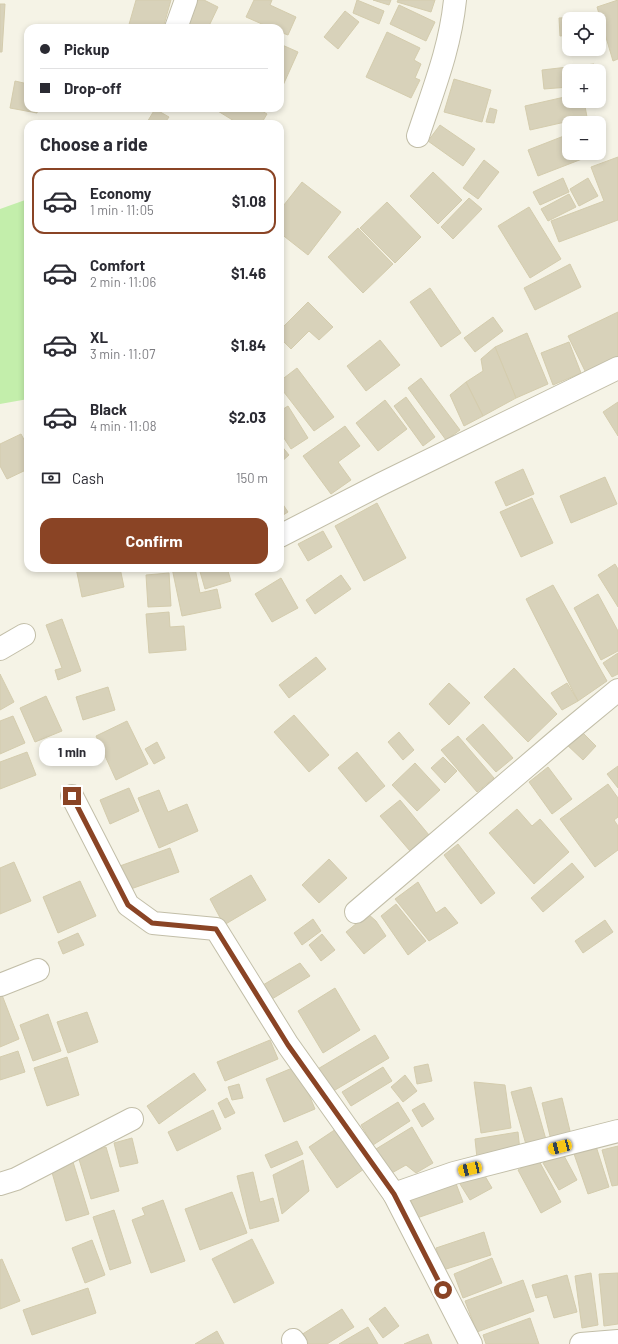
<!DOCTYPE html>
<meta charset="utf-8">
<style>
:root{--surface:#fff;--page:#f2f2f3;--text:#2b2b33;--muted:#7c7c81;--line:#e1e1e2;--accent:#8a4425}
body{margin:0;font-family:Barlow,sans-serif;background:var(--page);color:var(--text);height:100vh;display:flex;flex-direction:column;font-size:15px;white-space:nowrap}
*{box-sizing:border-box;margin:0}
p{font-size:13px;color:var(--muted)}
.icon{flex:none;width:22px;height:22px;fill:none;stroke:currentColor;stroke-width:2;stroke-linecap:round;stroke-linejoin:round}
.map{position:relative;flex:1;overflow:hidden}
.panel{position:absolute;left:24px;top:120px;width:260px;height:452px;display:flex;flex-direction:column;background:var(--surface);border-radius:12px;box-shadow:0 2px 6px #0003}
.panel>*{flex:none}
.top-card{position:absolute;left:24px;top:24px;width:260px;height:88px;border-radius:12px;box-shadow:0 2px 6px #0003;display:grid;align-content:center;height:88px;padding:0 16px;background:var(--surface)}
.fabs{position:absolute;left:562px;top:12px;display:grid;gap:8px}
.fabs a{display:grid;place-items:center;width:44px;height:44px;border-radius:8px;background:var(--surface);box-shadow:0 2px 6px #0003;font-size:20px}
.end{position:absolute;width:18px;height:18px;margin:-9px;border:5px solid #8a4425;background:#fff;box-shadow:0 0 0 2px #fff}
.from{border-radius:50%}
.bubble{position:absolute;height:28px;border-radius:12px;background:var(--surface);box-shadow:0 2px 6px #0003;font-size:13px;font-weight:700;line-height:28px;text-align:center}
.car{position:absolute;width:12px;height:24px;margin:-12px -6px;border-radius:5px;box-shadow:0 0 3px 1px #0007;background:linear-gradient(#f5c518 24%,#345 0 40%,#f5c518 0 76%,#345 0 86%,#f5c518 0)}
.top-card b{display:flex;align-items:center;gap:14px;height:38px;font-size:15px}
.top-card b+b{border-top:1px solid var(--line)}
.top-card i{width:10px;height:10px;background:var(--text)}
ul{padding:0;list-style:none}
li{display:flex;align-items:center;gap:12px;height:66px;margin:0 8px 6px;padding:0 8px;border:2px solid transparent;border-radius:12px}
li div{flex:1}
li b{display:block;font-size:15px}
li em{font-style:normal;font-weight:700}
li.current{border-color:var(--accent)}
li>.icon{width:36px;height:36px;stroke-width:1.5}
h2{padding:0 16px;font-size:18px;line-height:48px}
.pay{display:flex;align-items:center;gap:10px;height:44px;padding:0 16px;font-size:15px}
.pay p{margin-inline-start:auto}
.action{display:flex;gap:8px;margin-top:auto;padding:8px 16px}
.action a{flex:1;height:46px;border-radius:12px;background:var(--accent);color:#fff;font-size:16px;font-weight:700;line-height:46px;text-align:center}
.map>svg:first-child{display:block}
.green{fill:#c3eeab}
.building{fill:#d8d2ba;stroke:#d4ccad}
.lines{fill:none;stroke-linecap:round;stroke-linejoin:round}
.street-casing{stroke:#c2bea8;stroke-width:24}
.street{stroke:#fff;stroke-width:22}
.route{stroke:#8a4425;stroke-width:5}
</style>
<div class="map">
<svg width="618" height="1344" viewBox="0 0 618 1344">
<rect width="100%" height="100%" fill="#f5f3e6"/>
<polygon class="green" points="28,199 28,399 0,404 0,209"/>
<g class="building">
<polygon points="136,0 171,0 163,28 128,28"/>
<polygon points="195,0 204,0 218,7 208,28 183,28"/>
<polygon points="254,0 272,0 270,5 296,17 288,35 280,32 280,28 271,28 246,17"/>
<polygon points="357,0 384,11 379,24 353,13"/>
<polygon points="373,0 391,0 389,5"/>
<polygon points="398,0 435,0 431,12 397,2"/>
<polygon points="618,0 618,59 613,61 597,7"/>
<polygon points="0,4 5,4 2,52 0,52"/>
<polygon points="399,5 435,22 426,41 390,24"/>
<polygon points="345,11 359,22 338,49 324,37"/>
<polygon points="590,16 590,19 569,19 569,35 560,36 559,18"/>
<polygon points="387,32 420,48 414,60 421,64 415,78 420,80 411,98 366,77"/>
<polygon points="280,44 298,52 280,92"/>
<polygon points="594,64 595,71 569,71 569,87 544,89 542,70"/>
<polygon points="454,79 491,90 482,122 444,112"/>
<polygon points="15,81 28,84 28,108 38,108 37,113 10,108"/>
<polygon points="569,96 569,101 584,101 587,117 530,130 525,106"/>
<polygon points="213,108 257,108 267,114 261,124 239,124"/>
<polygon points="490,108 497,110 494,123 486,122"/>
<polygon points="155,109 169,117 164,124 146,124"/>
<polygon points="440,125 475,149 463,166 428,141"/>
<polygon points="569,134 569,153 579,153 582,159 538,176 528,150"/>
<polygon points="618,157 618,220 559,242 551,221 604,201 591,167"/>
<polygon points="484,160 499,172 478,199 463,188"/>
<polygon points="433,172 462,200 438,224 410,196"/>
<polygon points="563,178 569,192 540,205 533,192"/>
<polygon points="588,178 598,196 579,206 570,189"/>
<polygon points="302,182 341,212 308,255 280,233 280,210"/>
<polygon points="569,194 576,207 548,221 541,209"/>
<polygon points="469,198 482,209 453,239 441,227"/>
<polygon points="387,202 421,237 395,263 360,228"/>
<polygon points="529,207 561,259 530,278 498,226"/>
<polygon points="358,228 393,264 363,293 328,257"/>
<polygon points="570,264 581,287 535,310 524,288"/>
<polygon points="430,288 461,333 441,347 410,302"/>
<polygon points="308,302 333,327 319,340 309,331 291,349 280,338 280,330"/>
<polygon points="618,312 618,357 586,373 568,336"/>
<polygon points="493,317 503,331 475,352 464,338"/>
<polygon points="527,333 548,384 516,398 495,347"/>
<polygon points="380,340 400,365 366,391 347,366"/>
<polygon points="569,342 581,373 553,385 541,353"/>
<polygon points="495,347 516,398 483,416 466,382 483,371 481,359"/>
<polygon points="297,368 334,417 314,431 280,387 280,381"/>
<polygon points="421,378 460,430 446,440 408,388"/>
<polygon points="466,382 483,416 464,426 450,395"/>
<polygon points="406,397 435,437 423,446 394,406"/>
<polygon points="385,400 407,429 378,451 356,423"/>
<polygon points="618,402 618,436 603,412"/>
<polygon points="288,406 308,438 291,449 280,432 280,411"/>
<polygon points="345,426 360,446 338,462 351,480 331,494 303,456"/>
<polygon points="21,434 28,447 28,469 7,479 0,466 0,444"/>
<polygon points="280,444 289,455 280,463"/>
<polygon points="523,469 534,494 506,506 495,482"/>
<polygon points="605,477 617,504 571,523 560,496"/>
<polygon points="532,498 553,543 521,557 500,512"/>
<polygon points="280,500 288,512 280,517"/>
<polygon points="377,503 406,558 364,581 335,526"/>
<polygon points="323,531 332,547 308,561 298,544"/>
<polygon points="615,564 618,569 618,607 598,575"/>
<polygon points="76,568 120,568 124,587 82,597"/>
<polygon points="172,568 195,568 200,593 217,589 221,608 182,616"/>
<polygon points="199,568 227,568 231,581 205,589"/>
<polygon points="169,573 171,606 148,607 146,575"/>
<polygon points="341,575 351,589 315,614 306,600"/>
<polygon points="281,578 298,608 272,622 255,594"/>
<polygon points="553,585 607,681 578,701 526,599"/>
<polygon points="598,594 618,631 618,651 601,660 574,608"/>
<polygon points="169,612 170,627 184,626 186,650 149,653 146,614"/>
<polygon points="62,619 81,671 58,680 55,670 62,668 46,625"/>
<polygon points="618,653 618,674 612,677 603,663"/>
<polygon points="316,657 326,669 289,698 279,685"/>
<polygon points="514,668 557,714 528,742 484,697"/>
<polygon points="0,674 14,702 0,710"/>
<polygon points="449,683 470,703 449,725 429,704"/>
<polygon points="567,683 578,701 562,710 551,693"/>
<polygon points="108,687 115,710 83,720 76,697"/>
<polygon points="46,696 62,731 35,742 20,708"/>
<polygon points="294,715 329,755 309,772 274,732"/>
<polygon points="13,716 25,743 0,754 0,721"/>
<polygon points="127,721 148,764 116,780 96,736"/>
<polygon points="483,724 513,758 496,772 466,739"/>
<polygon points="579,729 596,746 583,760 565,743"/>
<polygon points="399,732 414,750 403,760 388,742"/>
<polygon points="458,736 494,778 477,792 441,750"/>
<polygon points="157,742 165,758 154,764 145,749"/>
<polygon points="27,752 36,775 0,789 0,762"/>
<polygon points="357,752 385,786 366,802 338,768"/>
<polygon points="443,757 457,771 445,783 431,768"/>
<polygon points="415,763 440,790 417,811 392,785"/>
<polygon points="618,766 618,788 607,774"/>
<polygon points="548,767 572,799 552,814 529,782"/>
<polygon points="608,784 618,798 618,817 614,820 618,826 618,850 595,867 560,819"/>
<polygon points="129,788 139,811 110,824 100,800"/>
<polygon points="159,790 168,812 187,804 198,831 159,848 138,798"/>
<polygon points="400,800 429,835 410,851 380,816"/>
<polygon points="517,809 532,826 540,819 569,852 534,884 489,833"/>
<polygon points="458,844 495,893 481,904 444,855"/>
<polygon points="170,848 179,872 125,891 117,867"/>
<polygon points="329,859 347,878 319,903 302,885"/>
<polygon points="14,862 31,901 0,914 0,868"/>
<polygon points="572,863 584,877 543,912 531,898"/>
<polygon points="251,875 266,900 224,925 210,899"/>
<polygon points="80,881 96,916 58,933 43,897"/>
<polygon points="418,882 436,913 445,907 458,923 429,941 395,899"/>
<polygon points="396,904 426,941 408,955 381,916"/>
<polygon points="368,914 376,921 386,936 364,954 346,932"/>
<polygon points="313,919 321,931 302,945 294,933"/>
<polygon points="605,920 613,932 583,953 575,941"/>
<polygon points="78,933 84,945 63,954 58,942"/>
<polygon points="322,934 335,950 321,961 309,945"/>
<polygon points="300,963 310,976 272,999 263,985"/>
<polygon points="335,988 360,1030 323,1053 298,1011"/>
<polygon points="2,995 19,1039 0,1047 0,996"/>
<polygon points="87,1012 98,1042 68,1053 57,1022"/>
<polygon points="48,1014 61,1051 33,1061 20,1025"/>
<polygon points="375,1035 389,1058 330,1093 316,1070"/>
<polygon points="270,1040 278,1059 225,1081 217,1062"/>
<polygon points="18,1051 25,1072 0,1080 0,1057"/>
<polygon points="67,1057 79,1095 47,1106 34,1068"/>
<polygon points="428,1064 432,1081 417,1084 414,1067"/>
<polygon points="297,1066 315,1109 284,1122 266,1079"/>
<polygon points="383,1067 392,1081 351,1106 342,1092"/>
<polygon points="194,1073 206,1090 159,1124 147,1106"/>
<polygon points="405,1075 417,1091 403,1102 391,1087"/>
<polygon points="474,1082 505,1085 511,1128 481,1133"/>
<polygon points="239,1084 243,1098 232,1100 228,1087"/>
<polygon points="531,1087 547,1143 527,1148 511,1092"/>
<polygon points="227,1098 235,1113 225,1118 218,1103"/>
<polygon points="562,1098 571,1135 551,1140 542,1103"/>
<polygon points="398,1102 410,1121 373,1145 361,1125"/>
<polygon points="424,1103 434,1119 422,1127 412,1110"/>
<polygon points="213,1110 221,1129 177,1151 168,1132"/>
<polygon points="412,1127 433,1163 416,1173 406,1165 390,1174 376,1149"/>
<polygon points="336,1129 364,1169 337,1188 309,1147"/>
<polygon points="518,1132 520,1151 477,1158 475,1139"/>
<polygon points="132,1138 138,1163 120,1167 114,1143"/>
<polygon points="297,1141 303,1154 271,1168 265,1155"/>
<polygon points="595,1143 609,1187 588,1194 573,1151"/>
<polygon points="618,1146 618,1185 612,1186 602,1150"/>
<polygon points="106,1147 119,1191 91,1199 78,1156"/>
<polygon points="562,1152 577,1180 559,1190 543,1163"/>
<polygon points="538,1159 561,1202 541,1213 518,1170"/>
<polygon points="303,1160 309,1191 282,1214 273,1175"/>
<polygon points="73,1162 89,1214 66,1221 51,1169"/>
<polygon points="482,1171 492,1188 470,1200 460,1184"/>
<polygon points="253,1172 260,1202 273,1198 279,1221 250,1229 237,1176"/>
<polygon points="455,1181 463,1202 417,1218 410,1198"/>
<polygon points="232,1192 247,1233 200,1250 185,1209"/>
<polygon points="163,1200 185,1261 151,1273 132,1220 145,1215 142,1208"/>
<polygon points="114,1210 131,1263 110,1270 93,1217"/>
<polygon points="484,1232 491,1255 443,1270 436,1248"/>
<polygon points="252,1239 274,1283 234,1303 212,1259"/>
<polygon points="92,1240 105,1275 85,1283 72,1248"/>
<polygon points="492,1258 502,1283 463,1298 454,1274"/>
<polygon points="2,1259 20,1301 0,1309 0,1260"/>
<polygon points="591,1273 598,1325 582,1328 575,1276"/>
<polygon points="618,1273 618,1324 604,1326 599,1274"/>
<polygon points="567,1275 577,1312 554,1318 547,1295 536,1298 532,1285"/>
<polygon points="523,1280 534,1311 477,1332 465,1301"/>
<polygon points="88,1288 96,1313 32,1335 23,1310"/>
<polygon points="385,1307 399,1326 383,1338 369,1319"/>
<polygon points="342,1309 354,1327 327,1344 307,1344 301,1335"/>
<polygon points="530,1318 539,1344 486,1344 483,1335"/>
<polygon points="368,1327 378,1344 339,1344"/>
<polygon points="217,1331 224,1344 195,1344"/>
<polygon points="428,1334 432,1344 404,1344"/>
</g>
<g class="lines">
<g class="street-casing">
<g id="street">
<polyline points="176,28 186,0"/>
<path d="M418,136C433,90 450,49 455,0"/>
<polyline points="280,536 381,484 618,368"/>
<polyline points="0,649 24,635"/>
<polyline points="72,796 128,905 153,923 216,929 288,1045 394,1194 471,1344"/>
<polyline points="356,912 561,737 618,690"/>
<polyline points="0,985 38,970"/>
<polyline points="0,1184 16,1179 132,1119"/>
<polyline points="394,1194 454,1173 618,1131"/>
<polyline points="293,1340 296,1344"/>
<polyline points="581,1344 618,1341"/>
</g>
</g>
<use href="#street" class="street"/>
</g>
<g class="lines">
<polyline class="route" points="72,796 128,905 152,923 216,929 288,1045 394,1194 443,1290"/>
</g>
</svg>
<div class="fabs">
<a><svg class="icon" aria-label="locate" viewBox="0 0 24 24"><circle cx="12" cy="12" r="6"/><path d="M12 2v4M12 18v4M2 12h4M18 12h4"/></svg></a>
<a>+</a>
<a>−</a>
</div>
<i class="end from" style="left:443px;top:1290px"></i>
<i class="end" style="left:72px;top:796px"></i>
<div class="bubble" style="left:39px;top:738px;width:66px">1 min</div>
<i class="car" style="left:560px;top:1147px;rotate:255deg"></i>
<i class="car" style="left:470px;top:1169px;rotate:257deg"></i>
<div class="top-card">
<b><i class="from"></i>Pickup</b>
<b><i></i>Drop-off</b>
</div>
<section class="panel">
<h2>Choose a ride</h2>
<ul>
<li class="current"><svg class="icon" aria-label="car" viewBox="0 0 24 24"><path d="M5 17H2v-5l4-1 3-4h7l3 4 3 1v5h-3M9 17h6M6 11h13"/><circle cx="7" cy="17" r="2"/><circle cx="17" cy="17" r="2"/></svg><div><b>Economy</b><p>1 min · 11:05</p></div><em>$1.08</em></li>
<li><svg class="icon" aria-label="car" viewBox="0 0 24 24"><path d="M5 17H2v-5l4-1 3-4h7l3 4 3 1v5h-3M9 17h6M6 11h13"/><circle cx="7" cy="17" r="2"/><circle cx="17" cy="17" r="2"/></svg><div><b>Comfort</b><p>2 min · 11:06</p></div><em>$1.46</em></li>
<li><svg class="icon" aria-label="car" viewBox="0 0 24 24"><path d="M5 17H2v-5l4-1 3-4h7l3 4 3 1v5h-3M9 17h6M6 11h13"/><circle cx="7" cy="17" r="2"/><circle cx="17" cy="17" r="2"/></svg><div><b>XL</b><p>3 min · 11:07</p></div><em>$1.84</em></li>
<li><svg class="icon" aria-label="car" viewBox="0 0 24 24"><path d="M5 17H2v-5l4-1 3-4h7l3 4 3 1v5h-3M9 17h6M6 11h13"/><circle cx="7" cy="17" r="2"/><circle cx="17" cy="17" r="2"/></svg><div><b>Black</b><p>4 min · 11:08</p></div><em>$2.03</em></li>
</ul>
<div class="pay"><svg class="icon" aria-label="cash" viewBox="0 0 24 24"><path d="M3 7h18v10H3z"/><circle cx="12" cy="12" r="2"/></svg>Cash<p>150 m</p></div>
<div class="action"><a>Confirm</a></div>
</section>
</div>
